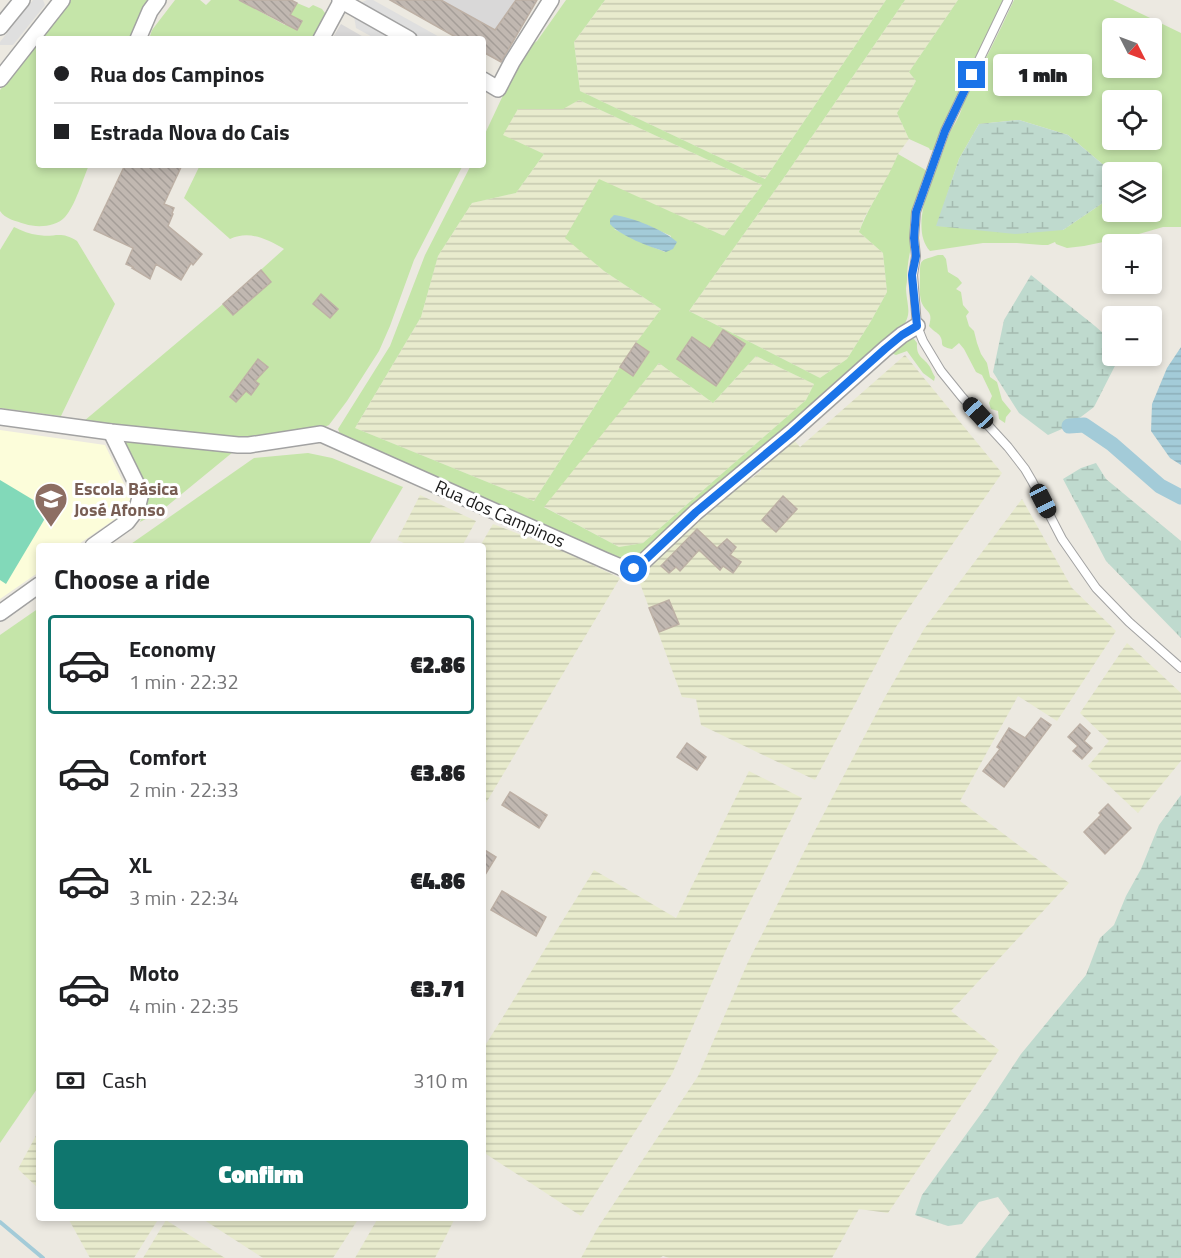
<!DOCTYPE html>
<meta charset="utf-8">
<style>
:root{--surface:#fff;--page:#f6f6f6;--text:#202124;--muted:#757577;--line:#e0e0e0;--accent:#0f766e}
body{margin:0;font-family:"Titillium Web",sans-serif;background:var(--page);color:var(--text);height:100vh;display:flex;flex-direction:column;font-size:22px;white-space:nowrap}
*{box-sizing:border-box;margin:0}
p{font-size:20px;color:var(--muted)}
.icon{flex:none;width:33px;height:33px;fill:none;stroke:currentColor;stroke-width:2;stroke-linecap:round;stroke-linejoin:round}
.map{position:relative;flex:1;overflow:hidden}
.drawer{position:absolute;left:36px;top:543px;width:450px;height:678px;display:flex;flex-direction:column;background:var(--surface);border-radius:6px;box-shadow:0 3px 9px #0003}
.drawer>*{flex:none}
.guide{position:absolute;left:36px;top:36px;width:450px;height:132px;border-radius:6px;box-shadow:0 3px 9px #0003;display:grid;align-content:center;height:132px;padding:0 18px;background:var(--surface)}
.needle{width:39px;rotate:132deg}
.tools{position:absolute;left:1102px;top:18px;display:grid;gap:12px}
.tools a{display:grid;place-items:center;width:60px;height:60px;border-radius:6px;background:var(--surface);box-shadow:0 3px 9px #0003;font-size:30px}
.end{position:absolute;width:27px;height:27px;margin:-14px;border:8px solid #1a73e8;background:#fff;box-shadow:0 0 0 3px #fff}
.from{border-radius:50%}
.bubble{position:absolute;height:42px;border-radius:6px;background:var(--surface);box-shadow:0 3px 9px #0003;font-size:20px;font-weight:800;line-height:42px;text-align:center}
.car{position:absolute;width:18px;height:36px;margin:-18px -9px;border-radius:8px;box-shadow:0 0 4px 2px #0007;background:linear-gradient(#222 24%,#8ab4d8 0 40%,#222 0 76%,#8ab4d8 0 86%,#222 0)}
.guide b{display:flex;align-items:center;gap:21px;height:57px;font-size:22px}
.guide b+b{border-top:2px solid var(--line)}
.guide i{width:15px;height:15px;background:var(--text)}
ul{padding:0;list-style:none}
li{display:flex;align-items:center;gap:18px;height:99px;margin:0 12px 9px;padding:0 6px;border:3px solid transparent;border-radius:6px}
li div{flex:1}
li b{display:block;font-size:22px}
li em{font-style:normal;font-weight:800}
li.on{border-color:var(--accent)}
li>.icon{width:54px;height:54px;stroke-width:1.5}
h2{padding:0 18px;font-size:27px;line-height:72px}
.pay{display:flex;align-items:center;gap:15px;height:66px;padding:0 18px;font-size:22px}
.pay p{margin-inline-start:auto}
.primary-button{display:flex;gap:12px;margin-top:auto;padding:12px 18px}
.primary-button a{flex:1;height:69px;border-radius:6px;background:var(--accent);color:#fff;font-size:24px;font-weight:800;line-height:69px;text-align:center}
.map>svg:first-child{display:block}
.residential{fill:#d9d8d8}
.education{fill:#fcfdda}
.farmland{fill:url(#farmland-rules)}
.grass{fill:#c5e5a9;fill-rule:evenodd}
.wetland{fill:url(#wetland-marsh)}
.pitch{fill:#82d9b9}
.parking{fill:#dfdfdf}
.water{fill:url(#water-rules)}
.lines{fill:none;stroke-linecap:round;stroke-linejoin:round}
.stream{stroke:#a3cbd8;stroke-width:4}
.canal{stroke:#a3cbd8;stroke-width:15}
.building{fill:url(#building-back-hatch);stroke:#bdb0a5;stroke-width:1.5}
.lane-casing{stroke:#a2a2a2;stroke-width:10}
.street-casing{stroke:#a2a2a2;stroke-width:18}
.lane{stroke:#fff;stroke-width:8}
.street{stroke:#fff;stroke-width:15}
.route{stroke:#1a73e8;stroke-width:8}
.labels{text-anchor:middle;stroke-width:6;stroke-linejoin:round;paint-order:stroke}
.education-label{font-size:18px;font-weight:bold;fill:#785e54;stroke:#fff;text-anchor:start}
.street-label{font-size:18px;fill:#1b1b1b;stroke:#fff}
</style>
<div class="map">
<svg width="1181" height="1258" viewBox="0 0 1181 1258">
<defs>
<pattern id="farmland-rules" width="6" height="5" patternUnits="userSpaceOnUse" patternTransform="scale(1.5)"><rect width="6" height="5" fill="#e8ebcd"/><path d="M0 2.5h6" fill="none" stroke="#c6c9af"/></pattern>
<pattern id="wetland-marsh" width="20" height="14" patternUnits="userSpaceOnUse" patternTransform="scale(1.5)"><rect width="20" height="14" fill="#bfdace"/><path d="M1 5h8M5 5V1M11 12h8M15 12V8" fill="none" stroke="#a4bab0"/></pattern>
<pattern id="water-rules" width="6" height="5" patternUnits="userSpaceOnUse" patternTransform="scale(1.5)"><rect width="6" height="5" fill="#a3cbd8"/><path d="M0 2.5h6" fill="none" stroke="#8caeb9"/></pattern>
<pattern id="building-back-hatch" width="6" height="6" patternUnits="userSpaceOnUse" patternTransform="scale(1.5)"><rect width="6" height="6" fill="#c1b8b1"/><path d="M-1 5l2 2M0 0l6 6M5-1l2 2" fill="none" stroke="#a59e98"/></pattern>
</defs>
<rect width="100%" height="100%" fill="#ece9e1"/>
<g class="residential">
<polygon points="390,0 537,0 502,63 483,53 483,39 459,39"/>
<polygon points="341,24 367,39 332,39"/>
</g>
<polygon class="education" points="0,430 105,445 131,498 128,510 76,546 39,546 39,572 0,599"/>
<g class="farmland">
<polygon points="605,0 886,0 765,179 580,91 574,42"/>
<polygon points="905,0 958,0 909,72 916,81 897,113 909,139 898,154 891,171 864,218 859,232 883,253 887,292 871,321 847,359 820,378 689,311 783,179"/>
<polygon points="579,100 762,185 724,236 599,180 566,238 604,271 661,309 620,367 534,501 355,428 421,317 438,256 472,203 516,193 544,154 502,135 518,109 562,109"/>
<polygon points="905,355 1002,473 954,542 896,627 815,780 701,725 696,699 682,697 638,578 642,578 648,571 648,568 704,514 746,477 752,478 761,471 760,465 792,438 800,447"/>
<polygon points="756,356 814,384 806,400 643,543 619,547 543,506 659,363 713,403"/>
<polygon points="420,495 476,521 462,546 411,546 397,540"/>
<polygon points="1022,499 1072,588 1116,631 1057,721 1018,696 960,801 1069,883 951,1011 999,1050 888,1213 859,1209 832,1258 669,1258 663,1256 660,1258 581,1258 597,1229 698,1076 748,962 811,838 885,697 924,629"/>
<polygon points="493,524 563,551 620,578 483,808 483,546 480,546"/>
<polygon points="1127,643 1181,693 1181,761 1138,813 1088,766 1109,741 1080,713"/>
<polygon points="749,771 802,798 728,946 672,1074 581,1216 483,1152 483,1049 594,870 676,918"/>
<polygon points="39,1130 39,1189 18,1169"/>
<polygon points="68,1218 159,1218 134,1258 90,1258"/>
<polygon points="201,1218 359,1218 333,1258 263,1258"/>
<polygon points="378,1218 455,1218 435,1258 355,1258"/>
<polygon points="166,1220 225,1258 143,1258"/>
</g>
<g class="grass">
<polygon points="71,0 147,0 130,39 41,39"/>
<polygon points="175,0 200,0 206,5 211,0 239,0 285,25 297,3 309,8 313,5 322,9 328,17 315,39 149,39 152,30"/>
<path d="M566,0H605L574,42L580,91L765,179L886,0H905L783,179L689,311L820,378L847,359L871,321L887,292L883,253L859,232C869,205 887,182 898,154L924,169L927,172V176C920,184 912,212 910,224C909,233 912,243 910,252C908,262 907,270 907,280C907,283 906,286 906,289C907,307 913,314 901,329L639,558L631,560H620L340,434L338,429L390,346L425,255L471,165H483V138L505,91L531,45L537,41ZM579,100L762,185L724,236L599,179L565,238L604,271L661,309L636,343L649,353L633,376L620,367L534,501L355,428L421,317L438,256L472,203L516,193L544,154L503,135L518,109H563ZM647,225L671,236L665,252L645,244L614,229ZM756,356L814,384L806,400L643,543L619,547L544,507L659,363L713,403Z"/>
<polygon points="958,0 1003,0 966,77 959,96 954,101 945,127 941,129 935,150 930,150 929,148 909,139 897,113 916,81 909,72"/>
<path d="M1014,0H1113L1181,33V227H1163L1132,236L1084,246L1067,248L1056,244L1055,242L1048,245H1042L1017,243H983L930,251C909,228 932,178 942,154C945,147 947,139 950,132C955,123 962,113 963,102C981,68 998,35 1014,0ZM1113,28H1152V68H1113ZM1113,100H1152V140H1113ZM1019,120L1068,135L1113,173L1152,172V212H1113V196L1063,230L937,226L959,159L979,124Z"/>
<path d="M39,41V165H89C83,179 75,206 65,217C56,227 37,228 25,224C16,221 5,219 0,211V90Z"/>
<path d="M200,165H463L414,260L390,326L379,351L347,401L329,425L322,428L238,438L151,431L84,421L223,304L284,249C267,239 249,230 230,239L184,198Z"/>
<path d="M14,227C22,231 30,234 38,235C55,238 60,230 77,241L115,304L61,416L0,408V250Z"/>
<path d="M938,255H943L946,259L948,272L958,278L962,283L956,289L961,292L963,305L969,312L966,316L969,326L974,331L977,343L981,354L987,363L990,377L997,382L1002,400L1011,411L1006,417L1005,423L999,419L998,411L991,409L989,403L992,396L982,375L976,372L964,349L959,343L952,349C937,346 945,344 940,336C938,333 932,330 929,326C934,310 925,313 921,301C919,293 920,285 920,277C920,258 920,261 938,255Z"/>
<path d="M905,338L914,339L917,343C916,358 924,357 930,367C932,371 933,374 935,377L934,381L923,373L907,351L896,355L891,353Z"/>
<polygon points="121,439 233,450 233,452 161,511 140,522 144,513 146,500"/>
<polygon points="308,453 332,458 403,487 368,546 128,546 254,458"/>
<polygon points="39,608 39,1086 0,1143 0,635"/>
</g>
<g class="wetland">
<polygon points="1019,120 1068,135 1113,173 1113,196 1063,230 1015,234 936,226 959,159 979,124"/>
<polygon points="1031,275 1095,326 1113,342 1113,356 1120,356 1094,407 1069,426 1048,435 1019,413 993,372 1004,320"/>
<polygon points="1096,463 1106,479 1181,541 1181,638 1106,561 1063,479 1081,468"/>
<polygon points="1181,795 1181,1258 975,1258 1010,1213 998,1197 979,1202 962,1224 948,1226 915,1215 922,1195 986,1107 1021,1054 1086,975 1100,938 1114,925 1126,896 1141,869 1159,825"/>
</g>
<polygon class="pitch" points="0,480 50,510 6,584 0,580"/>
<g class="parking">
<polygon points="33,0 43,0 45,5 13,45 0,45 0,42"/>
<polygon points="367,0 373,0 443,39 423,39 360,3"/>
<polygon points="354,16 396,39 376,39 356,28"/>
</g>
<g class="water">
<path d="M614,215C632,217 664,230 677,242L673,249L666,252C648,246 622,237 610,224V219Z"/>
<polygon points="1181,347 1181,465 1170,458 1151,431 1152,404 1167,368"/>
</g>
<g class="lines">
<polyline class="stream" points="0,1222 43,1258"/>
<polyline class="canal" points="1069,426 1084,425 1112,444 1160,486 1181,497"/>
</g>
<g class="building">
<polygon points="239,0 291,0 297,3 290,15 302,21 297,30"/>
<polygon points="390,0 441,0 495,30 516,0 537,0 501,62 483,52 483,39 459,39"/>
<polygon points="125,165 182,165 164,204 174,208 172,213 173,214 168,226 202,254 193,265 191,263 181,280 156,264 150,279 132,268 133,267 126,264 133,248 94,230"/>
<polygon points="261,270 271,282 233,315 223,304"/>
<polygon points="321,294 338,309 330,318 313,304"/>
<polygon points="723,330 745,344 716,386 677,359 692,337 710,349"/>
<polygon points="636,343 649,352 633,376 620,367"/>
<polygon points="258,359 268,367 255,381 259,384 251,395 246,391 236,402 230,397"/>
<polygon points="783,496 797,509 776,532 762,520"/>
<polygon points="697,529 717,548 727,539 736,547 730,555 741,562 733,573 723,566 720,570 699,550 680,571 676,567 669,573 661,566"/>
<polygon points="669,600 679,624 659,632 649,608"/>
<polygon points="1041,718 1051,725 1004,787 983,771 1000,749 997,747 1009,728 1025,738"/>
<polygon points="1080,724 1090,733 1084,741 1092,748 1082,759 1073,751 1078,746 1068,737"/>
<polygon points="687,743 706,757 697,770 677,757"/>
<polygon points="510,792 547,815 539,828 502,805"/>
<polygon points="1108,804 1131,828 1105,854 1084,832 1101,815 1099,813"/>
<polygon points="483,849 496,857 483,878"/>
<polygon points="502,891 546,917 536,936 491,910"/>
</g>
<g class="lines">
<g class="lane-casing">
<polyline id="lane" points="1008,0 945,131 916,212 914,238 916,256 913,275 917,326 923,341 941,371 962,397 1008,447 1025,469 1032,481 1062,539 1096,588 1129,622 1181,668"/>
</g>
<g class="street-casing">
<g id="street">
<polyline points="340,0 409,39"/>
<polyline points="0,27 22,0"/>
<polyline points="138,39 150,11 158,0"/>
<polyline points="321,39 342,0"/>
<polyline points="0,79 62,0"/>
<polyline points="483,80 498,89 512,62 551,0"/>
<polyline points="0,417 111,432 238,445 249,445 321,434 604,560 625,569 634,569 643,562 696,512 792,432 885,349 902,335 917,326"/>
<polyline points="93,546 127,522 137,509 141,493 111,432"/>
<polyline points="0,613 39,585"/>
</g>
</g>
<use href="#lane" class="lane"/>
<use href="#street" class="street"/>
</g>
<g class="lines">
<polyline class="route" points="634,569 643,562 696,512 792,432 885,349 902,335 917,326 912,275 916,256 914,238 916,212 945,131 972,75"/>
</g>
<defs>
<g id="school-pin" transform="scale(1.725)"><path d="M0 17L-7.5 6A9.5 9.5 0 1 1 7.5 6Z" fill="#8d6e63" stroke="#fff"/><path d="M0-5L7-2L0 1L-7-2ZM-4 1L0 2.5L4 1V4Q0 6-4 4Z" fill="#fff"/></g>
</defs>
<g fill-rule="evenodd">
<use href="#school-pin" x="51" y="499"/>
</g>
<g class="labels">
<g class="education-label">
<text x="74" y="495">Escola Básica<tspan x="74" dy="21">José Afonso</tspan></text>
</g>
<g class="street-label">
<text transform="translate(500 514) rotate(24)" y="6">Rua dos Campinos</text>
</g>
</g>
</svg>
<div class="tools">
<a><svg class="needle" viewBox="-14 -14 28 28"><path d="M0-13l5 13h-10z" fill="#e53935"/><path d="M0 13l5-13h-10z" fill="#757577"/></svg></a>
<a><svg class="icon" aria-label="locate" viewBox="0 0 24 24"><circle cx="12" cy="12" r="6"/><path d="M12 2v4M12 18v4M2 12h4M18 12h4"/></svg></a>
<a><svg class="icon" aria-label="layers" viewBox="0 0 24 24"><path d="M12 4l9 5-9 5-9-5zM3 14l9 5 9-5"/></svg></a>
<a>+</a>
<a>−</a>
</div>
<i class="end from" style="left:634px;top:569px"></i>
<i class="end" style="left:972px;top:75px"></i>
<div class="bubble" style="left:993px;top:54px;width:99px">1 min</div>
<i class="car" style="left:978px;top:413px;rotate:317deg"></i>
<i class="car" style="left:1043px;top:501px;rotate:153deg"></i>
<div class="guide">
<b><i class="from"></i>Rua dos Campinos</b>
<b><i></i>Estrada Nova do Cais</b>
</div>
<section class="drawer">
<h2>Choose a ride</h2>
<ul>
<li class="on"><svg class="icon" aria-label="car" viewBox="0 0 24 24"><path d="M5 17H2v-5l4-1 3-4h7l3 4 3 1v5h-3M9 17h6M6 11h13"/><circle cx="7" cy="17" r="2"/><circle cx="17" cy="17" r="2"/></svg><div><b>Economy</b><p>1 min · 22:32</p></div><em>€2.86</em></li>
<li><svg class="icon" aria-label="car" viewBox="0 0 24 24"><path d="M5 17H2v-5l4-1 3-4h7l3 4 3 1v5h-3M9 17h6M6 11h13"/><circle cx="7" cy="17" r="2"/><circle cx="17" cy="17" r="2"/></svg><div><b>Comfort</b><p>2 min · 22:33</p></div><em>€3.86</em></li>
<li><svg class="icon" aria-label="car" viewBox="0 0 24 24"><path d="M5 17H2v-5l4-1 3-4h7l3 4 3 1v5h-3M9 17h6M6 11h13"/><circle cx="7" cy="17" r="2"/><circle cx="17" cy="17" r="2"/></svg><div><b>XL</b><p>3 min · 22:34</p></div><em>€4.86</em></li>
<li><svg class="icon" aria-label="car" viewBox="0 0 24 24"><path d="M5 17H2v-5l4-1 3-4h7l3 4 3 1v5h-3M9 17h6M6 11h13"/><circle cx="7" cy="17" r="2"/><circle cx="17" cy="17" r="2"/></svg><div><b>Moto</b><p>4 min · 22:35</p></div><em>€3.71</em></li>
</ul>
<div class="pay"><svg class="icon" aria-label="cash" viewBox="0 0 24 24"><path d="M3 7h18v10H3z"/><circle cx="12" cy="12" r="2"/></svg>Cash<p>310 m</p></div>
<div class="primary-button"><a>Confirm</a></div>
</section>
</div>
